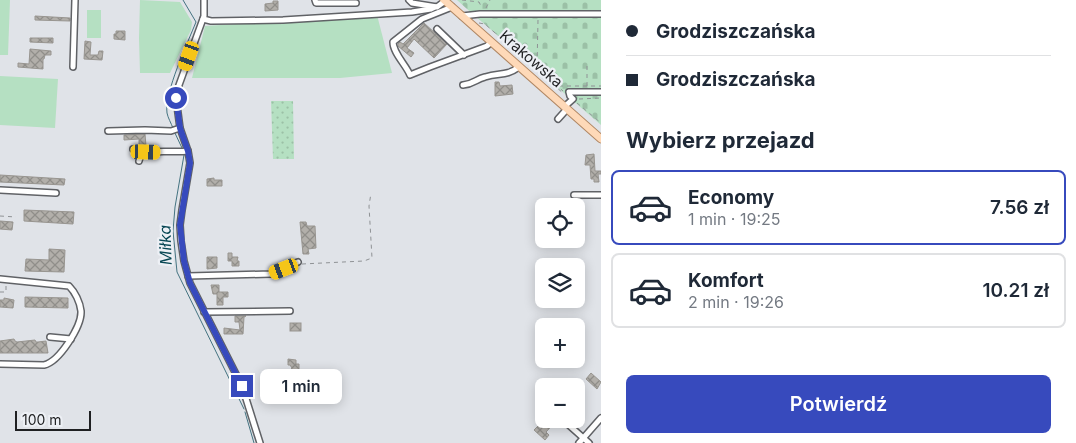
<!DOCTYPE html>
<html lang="pl">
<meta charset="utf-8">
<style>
:root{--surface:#fff;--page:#f2f2f3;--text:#1f2937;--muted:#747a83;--line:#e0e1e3;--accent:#374abd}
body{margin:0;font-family:Inter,sans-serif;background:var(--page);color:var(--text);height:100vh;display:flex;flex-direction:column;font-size:19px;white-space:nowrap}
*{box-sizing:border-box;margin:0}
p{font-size:16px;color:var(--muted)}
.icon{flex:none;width:28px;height:28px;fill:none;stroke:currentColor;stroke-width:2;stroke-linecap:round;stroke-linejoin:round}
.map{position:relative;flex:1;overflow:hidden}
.details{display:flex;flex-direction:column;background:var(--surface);width:475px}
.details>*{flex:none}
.banner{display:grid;align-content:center;height:110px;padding:0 25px;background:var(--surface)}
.buttons{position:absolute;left:535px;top:198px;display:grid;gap:10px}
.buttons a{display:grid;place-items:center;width:50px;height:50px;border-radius:8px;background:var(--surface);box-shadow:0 2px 12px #0003;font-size:25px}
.scale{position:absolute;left:15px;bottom:12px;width:76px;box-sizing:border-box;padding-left:5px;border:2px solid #1f2022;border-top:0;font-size:14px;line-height:18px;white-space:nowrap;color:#1f2022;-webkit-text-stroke:4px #edf0f5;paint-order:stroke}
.end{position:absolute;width:22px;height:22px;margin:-11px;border:6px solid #374abd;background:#fff;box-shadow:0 0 0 2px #fff}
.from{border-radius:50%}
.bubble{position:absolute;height:35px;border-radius:8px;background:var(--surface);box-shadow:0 2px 12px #0003;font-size:16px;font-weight:600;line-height:35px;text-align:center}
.car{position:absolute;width:15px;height:30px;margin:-15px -8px;border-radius:6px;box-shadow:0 0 4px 1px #0007;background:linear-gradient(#f5c518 24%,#345 0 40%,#f5c518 0 76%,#345 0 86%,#f5c518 0)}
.banner b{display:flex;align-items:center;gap:18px;height:48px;font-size:19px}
.banner b+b{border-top:1px solid var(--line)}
.banner i{width:12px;height:12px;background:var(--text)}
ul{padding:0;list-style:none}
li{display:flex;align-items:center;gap:15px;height:75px;margin:0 10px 8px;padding:0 15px;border:2px solid var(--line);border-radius:8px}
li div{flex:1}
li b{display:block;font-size:19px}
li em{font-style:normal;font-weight:600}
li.active{border-color:var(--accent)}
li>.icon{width:45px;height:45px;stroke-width:1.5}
h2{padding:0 25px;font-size:22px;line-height:60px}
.primary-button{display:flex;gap:10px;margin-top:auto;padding:10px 25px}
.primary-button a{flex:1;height:58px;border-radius:8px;background:var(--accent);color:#fff;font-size:20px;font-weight:600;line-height:58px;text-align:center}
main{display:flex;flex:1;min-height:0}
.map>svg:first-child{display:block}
.cemetery{fill:url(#cemetery-stones)}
.park{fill:url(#park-dots)}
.garden{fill:#b5e0c2}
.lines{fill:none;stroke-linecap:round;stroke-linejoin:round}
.stream{stroke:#447381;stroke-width:1}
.building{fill:url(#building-cross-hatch);stroke:#989590}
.minor-casing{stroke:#606266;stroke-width:8}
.major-casing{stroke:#b08764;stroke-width:9}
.path{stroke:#8f9295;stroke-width:1;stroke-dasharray:4 4;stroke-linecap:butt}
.minor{stroke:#fff;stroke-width:5}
.major{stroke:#fed9b8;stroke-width:7}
.route{stroke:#374abd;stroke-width:6}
.labels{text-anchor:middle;stroke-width:4.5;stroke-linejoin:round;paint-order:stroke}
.street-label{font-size:15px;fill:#1f2022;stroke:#edf0f5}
.water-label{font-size:16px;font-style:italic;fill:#084754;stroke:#edf0f5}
</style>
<main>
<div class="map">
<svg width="601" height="443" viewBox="0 0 601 443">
<defs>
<pattern id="cemetery-stones" width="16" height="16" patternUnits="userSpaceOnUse" patternTransform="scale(1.25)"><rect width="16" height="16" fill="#b5e0c2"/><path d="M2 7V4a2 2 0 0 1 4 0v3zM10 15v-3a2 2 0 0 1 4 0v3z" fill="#9bc0a6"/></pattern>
<pattern id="park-dots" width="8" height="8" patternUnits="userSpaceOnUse" patternTransform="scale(1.25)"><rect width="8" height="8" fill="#b5e0c2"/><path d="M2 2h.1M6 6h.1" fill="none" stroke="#9bc0a6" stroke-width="1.8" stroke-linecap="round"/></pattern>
<pattern id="building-cross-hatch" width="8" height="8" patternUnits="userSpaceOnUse" patternTransform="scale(1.25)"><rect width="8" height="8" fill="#b2afaa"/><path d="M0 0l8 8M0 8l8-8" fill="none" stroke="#908e8a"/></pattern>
</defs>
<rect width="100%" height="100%" fill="#e0e3e8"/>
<polygon class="cemetery" points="457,0 601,0 601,125 467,9"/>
<polygon class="park" points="271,101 293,101 294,159 273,159"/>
<g class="garden">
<polygon points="0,0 10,0 8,55 0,55"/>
<polygon points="140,0 180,2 192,22 191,30 170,73 140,73 139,38"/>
<rect x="87" y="10" width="14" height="28"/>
<polygon points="377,15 392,73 340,78 192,78 205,26"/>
<polygon points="0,76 58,79 55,128 0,125"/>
</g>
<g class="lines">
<g class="stream">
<path d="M173,128C171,123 168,118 167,113C164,93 188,42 196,22L183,0"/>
<polyline points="174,131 182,148"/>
<polyline points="184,155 175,207 173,231 177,272 244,409"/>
<polyline points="245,412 254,443"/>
</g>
</g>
<g class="building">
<polygon points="273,1 278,1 278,10 265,11 265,4 273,3"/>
<polygon points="35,16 70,18 70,21 35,20"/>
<polygon points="424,23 447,44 434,58 414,39 407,48 414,53 411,57 398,46 398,44 400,42 403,44"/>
<polygon points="116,31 125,31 125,40 114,39 114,34 116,34"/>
<polygon points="30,38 53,38 53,43 30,42"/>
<polygon points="85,41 91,42 90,55 98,55 99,51 103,51 102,60 84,59"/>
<polygon points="30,49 51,51 51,55 45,55 44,59 43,59 43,69 18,67 18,63 29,64"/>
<polygon points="495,82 499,82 500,86 512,85 513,94 495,96"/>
<polygon points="145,134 146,146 139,145 139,139 124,140 124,135"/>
<polygon points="594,154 595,171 601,171 601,174 598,174 599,182 594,182 594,179 591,179 590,165 585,165 586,155"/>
<polygon points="0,175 65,179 64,185 0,182"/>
<polygon points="214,178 214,180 222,180 222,186 207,186 207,179"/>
<polygon points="24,210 74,212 73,224 24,221"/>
<polygon points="0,221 13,222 12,230 0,229"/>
<polygon points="300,222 306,222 307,226 315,226 316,248 308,249 309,254 303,254"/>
<polygon points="49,249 65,250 64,272 25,271 26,259 49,260"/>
<polygon points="228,253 232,253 232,257 238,257 237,261 239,261 239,266 232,266 232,261 228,261"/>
<polygon points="207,257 217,257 217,268 207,269"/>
<polygon points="211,285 219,285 219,292 228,292 228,297 223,297 223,305 217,305 217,294 213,294"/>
<polygon points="25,297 68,298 68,308 25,307"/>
<polygon points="4,298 14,300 13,308 0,307 0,300 4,300"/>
<polygon points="235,316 246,316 244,317 243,334 224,334 224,328 240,330 239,322 235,322"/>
<rect x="290" y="323" width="11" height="8"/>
<polygon points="14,339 15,341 17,342 35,340 36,342 38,342 46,341 48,353 0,353 0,341"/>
<polygon points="288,359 296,360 296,364 299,364 299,373 288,373 292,368 290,365 288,365"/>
<polygon points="591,373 601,382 597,389 586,379"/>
<polygon points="548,419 558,419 546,432 549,435 545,440 534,430 539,425 541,427"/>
</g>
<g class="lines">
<g class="minor-casing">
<g id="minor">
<polyline points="204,0 204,16 179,85 176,98 180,128 188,151 190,163 182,210 180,225 181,241 184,261 190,283 242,386 260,443"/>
<polyline points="315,0 316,3 356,3"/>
<polyline points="409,0 412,3 437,7 445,1"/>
<path d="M452,7L422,19L393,42C393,53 406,65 410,75L430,67L487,46L491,42"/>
<polyline points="462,16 480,14 601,14"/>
<polyline points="203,19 211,21 283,20 412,12 431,9 435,7"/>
<polyline points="437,29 464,55"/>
<polyline points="73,67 75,0"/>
<path d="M463,85C474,84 476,79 485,77C500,72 505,77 519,67"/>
<polyline points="564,107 573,99 570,96 569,92 601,92"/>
<polyline points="558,119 567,109"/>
<polyline points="108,131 145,130 171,131 180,128"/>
<polyline points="133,149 147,150"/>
<path d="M139,161L141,154C155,149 173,153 188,151"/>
<polyline points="0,190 56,193"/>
<polyline points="574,195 601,195"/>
<polyline points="188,276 271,274 298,262"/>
<path d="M0,279L69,286C75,292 80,302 81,311C82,326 59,362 44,365L0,364"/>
<polyline points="204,312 290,311"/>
<polyline points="50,337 71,339"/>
<polyline points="562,419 589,443"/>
<polyline points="579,443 601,418"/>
</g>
</g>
<g class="major-casing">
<polyline id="major" points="444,0 601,139"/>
</g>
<g class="path">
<polyline points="462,0 479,2 482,8"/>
<polyline points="486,8 490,0"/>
<polyline points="538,20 537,68 563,91"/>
<polyline points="479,23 485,24 564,94"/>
<polyline points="559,86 601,86"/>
<polyline points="587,86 587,66"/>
<polyline points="579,99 601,98"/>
<polyline points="577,103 601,123"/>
<polyline points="0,216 16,217"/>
<polyline points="302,264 364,261 372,258 369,206 371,193"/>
<polyline points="0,292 6,292 6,285"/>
</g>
<use href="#minor" class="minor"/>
<use href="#major" class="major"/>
</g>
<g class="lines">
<polyline class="route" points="176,98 180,128 188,151 190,163 180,225 184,261 190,283 242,386"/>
</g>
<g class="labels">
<g class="street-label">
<text transform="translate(531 59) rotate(41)" y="5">Krakowska</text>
</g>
<g class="water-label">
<text transform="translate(165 245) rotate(-92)" y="6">Miłka</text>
</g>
</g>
</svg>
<div class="buttons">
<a><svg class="icon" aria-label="locate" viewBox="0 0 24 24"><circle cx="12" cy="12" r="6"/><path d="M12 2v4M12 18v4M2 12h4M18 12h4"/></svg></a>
<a><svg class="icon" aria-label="layers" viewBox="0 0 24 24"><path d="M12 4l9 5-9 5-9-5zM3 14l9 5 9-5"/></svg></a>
<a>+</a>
<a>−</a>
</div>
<div class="scale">100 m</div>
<i class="end from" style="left:176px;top:98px"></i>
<i class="end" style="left:242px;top:386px"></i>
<div class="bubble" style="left:260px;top:369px;width:82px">1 min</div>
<i class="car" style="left:189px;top:56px;rotate:200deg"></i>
<i class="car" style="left:146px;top:152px;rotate:92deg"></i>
<i class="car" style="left:284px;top:269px;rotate:249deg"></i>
</div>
<section class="details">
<div class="banner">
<b><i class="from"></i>Grodziszczańska</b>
<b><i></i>Grodziszczańska</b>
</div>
<h2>Wybierz przejazd</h2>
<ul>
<li class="active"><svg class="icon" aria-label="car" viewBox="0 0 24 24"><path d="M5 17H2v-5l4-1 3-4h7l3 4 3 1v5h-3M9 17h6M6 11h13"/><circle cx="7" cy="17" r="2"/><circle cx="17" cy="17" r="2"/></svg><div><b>Economy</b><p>1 min · 19:25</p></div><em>7.56 zł</em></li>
<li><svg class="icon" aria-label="car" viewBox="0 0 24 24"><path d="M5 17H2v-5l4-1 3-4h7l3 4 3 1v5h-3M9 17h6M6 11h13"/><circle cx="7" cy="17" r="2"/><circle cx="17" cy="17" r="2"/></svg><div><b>Komfort</b><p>2 min · 19:26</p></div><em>10.21 zł</em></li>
</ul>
<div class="primary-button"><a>Potwierdź</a></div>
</section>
</main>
